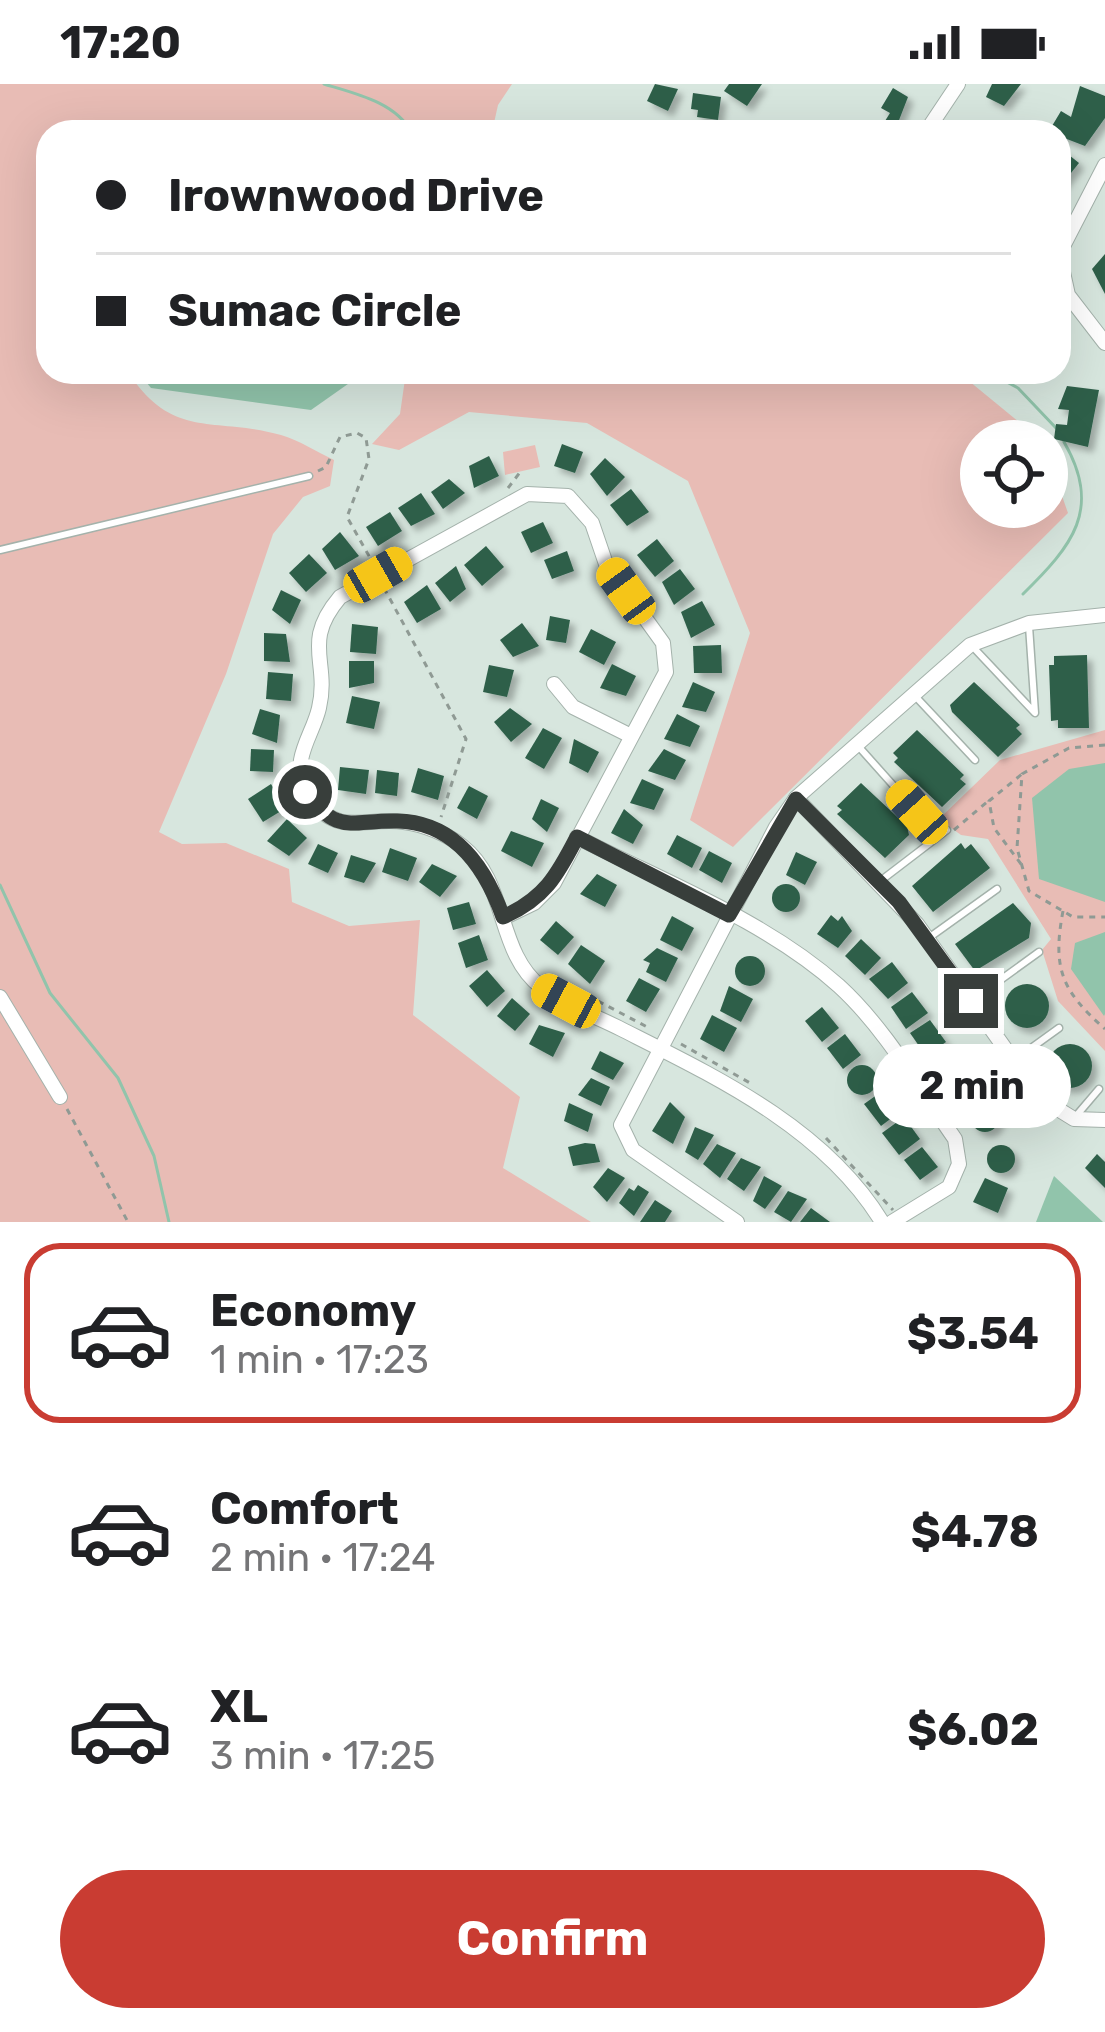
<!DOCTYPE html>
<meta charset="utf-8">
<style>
:root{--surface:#fff;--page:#f2f2f2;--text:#202124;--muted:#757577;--line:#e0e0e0;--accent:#c93c32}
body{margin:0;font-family:Rubik,sans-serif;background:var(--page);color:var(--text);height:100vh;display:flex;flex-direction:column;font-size:45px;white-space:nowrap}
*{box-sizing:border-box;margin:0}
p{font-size:39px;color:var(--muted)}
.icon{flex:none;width:66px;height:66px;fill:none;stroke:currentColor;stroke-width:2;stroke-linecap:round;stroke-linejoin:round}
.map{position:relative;height:1138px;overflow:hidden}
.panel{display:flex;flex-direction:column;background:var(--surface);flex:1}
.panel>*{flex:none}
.hud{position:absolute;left:36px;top:36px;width:1035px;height:264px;border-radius:36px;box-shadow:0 12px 48px #0002;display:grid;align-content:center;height:264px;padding:0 60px;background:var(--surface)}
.controls{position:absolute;left:960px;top:336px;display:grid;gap:24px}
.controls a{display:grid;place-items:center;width:108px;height:108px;border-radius:50%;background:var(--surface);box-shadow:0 12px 48px #0002;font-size:60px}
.end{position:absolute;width:54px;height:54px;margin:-27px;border:15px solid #383e3b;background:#fff;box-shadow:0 0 0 6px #fff}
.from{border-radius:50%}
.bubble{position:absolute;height:84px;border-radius:42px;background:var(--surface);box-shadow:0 12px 48px #0002;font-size:39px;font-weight:700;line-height:84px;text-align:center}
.car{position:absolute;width:36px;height:72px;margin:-36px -18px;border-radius:15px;box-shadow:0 0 9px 3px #0007;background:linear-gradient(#f5c518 24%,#345 0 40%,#f5c518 0 76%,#345 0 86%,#f5c518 0)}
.hud b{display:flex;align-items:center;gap:42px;height:114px;font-size:45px}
.hud b+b{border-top:3px solid var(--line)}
.hud i{width:30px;height:30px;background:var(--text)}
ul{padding:21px 0 0;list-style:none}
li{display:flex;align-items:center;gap:36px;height:180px;margin:0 24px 18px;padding:0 36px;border:6px solid transparent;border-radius:36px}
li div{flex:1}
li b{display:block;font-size:45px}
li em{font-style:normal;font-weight:700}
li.active{border-color:var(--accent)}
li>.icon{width:108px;height:108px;stroke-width:1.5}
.cta{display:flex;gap:24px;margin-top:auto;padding:24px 60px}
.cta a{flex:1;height:138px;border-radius:72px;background:var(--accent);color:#fff;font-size:48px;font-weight:700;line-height:138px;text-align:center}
.status{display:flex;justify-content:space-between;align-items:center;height:84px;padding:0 60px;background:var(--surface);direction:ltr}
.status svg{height:33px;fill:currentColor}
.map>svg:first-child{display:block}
.green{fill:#e8bcb5}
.water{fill:#91c4ab}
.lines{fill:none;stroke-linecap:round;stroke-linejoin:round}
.stream{stroke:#91c4ab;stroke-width:3}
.building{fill:#2f5f4a;filter:url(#shadow)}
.lane-casing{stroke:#a4b2ab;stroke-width:9}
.street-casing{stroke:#a4b2ab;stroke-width:16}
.path{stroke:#8f9a94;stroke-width:3;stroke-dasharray:6 6;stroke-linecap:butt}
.lane{stroke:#fff;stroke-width:6}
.street{stroke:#fff;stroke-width:14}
.route{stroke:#383e3b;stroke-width:15}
</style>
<div class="status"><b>17:20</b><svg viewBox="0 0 49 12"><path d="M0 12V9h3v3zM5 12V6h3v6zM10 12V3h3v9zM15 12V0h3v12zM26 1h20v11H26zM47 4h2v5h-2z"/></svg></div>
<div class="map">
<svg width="1105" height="1138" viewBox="0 0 1105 1138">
<defs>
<filter id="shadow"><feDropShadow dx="5.5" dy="5.5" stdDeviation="3" flood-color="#0004"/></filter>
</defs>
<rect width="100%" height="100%" fill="#d7e6de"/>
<g class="green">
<path d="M0,0H512L498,21L492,48H48V288H128C173,357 214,332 281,351C299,356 317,368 334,376L330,402L303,413L273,450L226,590L159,748L182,760L226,759L289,785L292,818L349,842L420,836L413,931L520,1013L503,1084L591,1138H0Z"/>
<polygon points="406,288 958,288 1042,357 981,357 981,423 1047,423 1047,369 1068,429 733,763 690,736 750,549 688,397 587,339 469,328 399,366 372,360 400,330"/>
<polygon points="535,361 540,383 505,391 503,368"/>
<polygon points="1105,646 1105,967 1058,917 1042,866 1051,855 988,755 961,751 939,735 1000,676"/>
</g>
<g class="water">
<polygon points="138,288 365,288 311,326 151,304"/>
<polygon points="1105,679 1105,818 1039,795 1032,714 1069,685"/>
<polygon points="1105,848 1105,930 1104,932 1071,885 1075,859"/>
<polygon points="1054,1092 1103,1138 1036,1138"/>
</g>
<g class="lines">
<g class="stream">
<path d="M324,0C353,9 396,18 411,48"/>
<polyline points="988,288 1018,304 1056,344"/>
<path d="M1023,510C1072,462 1103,425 1064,358"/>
<polyline points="0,801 50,909 118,994 154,1072 169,1138"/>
</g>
</g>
<g class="building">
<polygon points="655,0 678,5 668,27 647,17"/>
<polygon points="729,0 762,0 747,22 724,7"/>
<polygon points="992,0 1021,0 1004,22 986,13"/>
<polygon points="1080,2 1105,12 1105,34 1085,62 1059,52 1052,42 1061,27 1071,33"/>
<polygon points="893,4 908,13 896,44 885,37 890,29 881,24"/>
<polygon points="693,9 721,13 718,36 697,33 698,26 691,25"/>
<polygon points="1059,63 1079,79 1059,104"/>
<polygon points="1105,170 1105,210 1092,185"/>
<polygon points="1067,302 1099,306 1088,363 1054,355 1056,340 1067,341 1069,326 1058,325"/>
<polygon points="562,360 583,368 575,389 554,382"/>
<polygon points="489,372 499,392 474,404 469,382"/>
<polygon points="605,374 625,393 607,412 590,390"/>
<polygon points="449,395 465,409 443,425 431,408"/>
<polygon points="631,405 649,428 627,442 610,421"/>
<polygon points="421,409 435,430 411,442 398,424"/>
<polygon points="390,428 402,447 378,462 366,443"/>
<polygon points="543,438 553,459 531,469 521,448"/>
<polygon points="340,448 359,472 335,486 322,465"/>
<polygon points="657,455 674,477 655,493 637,471"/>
<polygon points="486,462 504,483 482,502 464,481"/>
<polygon points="567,467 574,487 552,495 544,476"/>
<polygon points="309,470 327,489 306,508 289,489"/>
<polygon points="456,482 466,505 450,518 435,499"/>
<polygon points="680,485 695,505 674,521 662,498"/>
<polygon points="427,501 441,525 417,539 404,518"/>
<polygon points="281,506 301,516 290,540 272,526"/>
<polygon points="702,517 715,541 691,554 681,528"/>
<polygon points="550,532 570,536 566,559 546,556"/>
<polygon points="522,539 539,562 513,573 500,556"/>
<polygon points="352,540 378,543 376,570 350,568"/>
<polygon points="591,545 616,558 604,581 579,568"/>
<polygon points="264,549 286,550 290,578 264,577"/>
<polygon points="721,561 722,589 694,589 693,562"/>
<polygon points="1087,571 1089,644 1058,644 1058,636 1051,637 1049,581 1054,581 1054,572"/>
<polygon points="349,577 374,577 374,599 349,604"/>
<polygon points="612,580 636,592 626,612 600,604"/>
<polygon points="489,581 514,586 507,613 483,608"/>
<polygon points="268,588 293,590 291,617 266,615"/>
<polygon points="693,598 715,608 706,628 682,623"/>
<polygon points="974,598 1020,641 1016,644 1022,650 998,673 952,628 950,621"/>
<polygon points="352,612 380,618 374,645 346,639"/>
<polygon points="510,624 532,640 511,658 494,638"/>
<polygon points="260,625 280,631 277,659 252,650"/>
<polygon points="677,630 700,642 690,663 664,655"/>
<polygon points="543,644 562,654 544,685 525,674"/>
<polygon points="917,646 964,691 960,695 966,700 942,723 894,678 898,674 893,669"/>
<polygon points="574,655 599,668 588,689 569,679"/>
<polygon points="251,665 274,666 273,688 250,687"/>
<polygon points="664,665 686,676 675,696 648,687"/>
<polygon points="340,683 369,686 366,710 338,706"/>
<polygon points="418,684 444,692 438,716 411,708"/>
<polygon points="377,686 399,689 397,712 375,709"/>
<polygon points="642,695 664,705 654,726 630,719"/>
<polygon points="861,699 907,742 909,751 885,774 837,730 842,726 837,722"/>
<polygon points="271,700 286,724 263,738 248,715"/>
<polygon points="469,702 488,712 477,735 457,724"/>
<polygon points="541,715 559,724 547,748 532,735"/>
<polygon points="624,725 643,741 633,760 611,749"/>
<polygon points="287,735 307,754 289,772 267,757"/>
<polygon points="511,747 544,759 532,783 501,767"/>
<polygon points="677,751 702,764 692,784 667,770"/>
<polygon points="961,759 965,765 971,760 990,784 933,828 912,802"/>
<polygon points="318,760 338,769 328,789 308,780"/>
<polygon points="390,764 417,774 408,797 382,788"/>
<polygon points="709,767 732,779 722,799 699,786"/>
<polygon points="796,768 817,778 805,801 786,791"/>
<polygon points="351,771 376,779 364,799 344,793"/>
<polygon points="432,780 457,792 440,813 419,798"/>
<polygon points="597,790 617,801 605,823 580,810"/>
<circle cx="786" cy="814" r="14"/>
<polygon points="469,818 476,840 453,846 447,824"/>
<polygon points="1013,819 1031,839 1029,854 975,887 955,860"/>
<polygon points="831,831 838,837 842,832 852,847 838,864 817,850"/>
<polygon points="672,832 694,844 682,867 660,856"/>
<polygon points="556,837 574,853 558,871 540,856"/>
<polygon points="479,851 488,876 466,884 458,859"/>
<polygon points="861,855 881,874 865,891 845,872"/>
<polygon points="581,861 605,877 590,900 568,880"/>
<polygon points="657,864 678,874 666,898 646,888 650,879 643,876"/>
<circle cx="750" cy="887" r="15"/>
<polygon points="892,878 908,899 888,915 869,895"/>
<polygon points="487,886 505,907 487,923 469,902"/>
<polygon points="639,894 660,905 646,928 626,917"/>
<circle cx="1027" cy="922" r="22"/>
<polygon points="729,902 753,915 741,938 720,927"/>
<polygon points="912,908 928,929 906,945 891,923"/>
<polygon points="512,914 530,930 515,947 497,932"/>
<polygon points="822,923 839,944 822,958 805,937"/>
<polygon points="712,931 737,944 724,968 700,955"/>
<polygon points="930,936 946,958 926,972 910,949"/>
<polygon points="539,941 565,949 553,973 529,960"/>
<polygon points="845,950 861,971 843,985 827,964"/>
<circle cx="1070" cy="982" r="22"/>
<polygon points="949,964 965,986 950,998 931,977"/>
<polygon points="600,967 624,979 613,996 591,985"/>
<circle cx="862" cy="996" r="15"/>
<polygon points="966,989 981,1011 962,1024 949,1002"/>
<polygon points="591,994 610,1003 601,1022 578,1011"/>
<polygon points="885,1005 901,1027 881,1042 864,1020"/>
<polygon points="670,1018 685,1033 673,1060 652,1047"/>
<polygon points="569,1019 593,1030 588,1048 564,1037"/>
<circle cx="985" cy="1034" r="14"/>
<polygon points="904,1033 920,1055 899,1071 882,1049"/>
<polygon points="695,1043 714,1051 698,1076 685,1068"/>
<polygon points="585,1059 595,1060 600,1078 573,1082 568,1063"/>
<polygon points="717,1060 736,1069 720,1094 703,1080"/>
<circle cx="1001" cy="1075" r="14"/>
<polygon points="922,1063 938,1083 920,1096 904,1076"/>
<polygon points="1097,1070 1105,1078 1105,1104 1085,1084"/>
<polygon points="741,1074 761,1083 744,1107 727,1095"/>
<polygon points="608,1084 625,1094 607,1118 593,1103"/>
<polygon points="764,1092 782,1102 765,1125 753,1117"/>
<polygon points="985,1094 1008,1104 998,1129 973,1118"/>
<polygon points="638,1101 649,1108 634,1132 619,1119 629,1104 634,1107"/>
<polygon points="788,1107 807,1115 791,1138 774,1128"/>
<polygon points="655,1116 672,1127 665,1138 640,1138"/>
<polygon points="811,1124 830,1138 800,1138"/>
</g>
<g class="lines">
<g class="lane-casing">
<g id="lane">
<polyline points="0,466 309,392"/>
<polyline points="972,562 1035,629 1029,542"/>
<polyline points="916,613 975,676"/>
<polyline points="859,663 917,728"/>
<polyline points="879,798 947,746"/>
<polyline points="930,853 997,805"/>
<polyline points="974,915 1039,868"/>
<polyline points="1016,975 1059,944"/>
<polyline points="1076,1032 1099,1005"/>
</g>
</g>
<g class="street-casing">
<g id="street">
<polyline points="926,48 958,0"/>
<polyline points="1105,81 1059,170 1068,211 1105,259"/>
<polyline points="554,600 573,623 631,652"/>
<polyline points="796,714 917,840 1040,1014 1074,1035 1105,1036"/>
<path d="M577,753C664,798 765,836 839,902C885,944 919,1004 955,1055L959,1080L949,1103L892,1138"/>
<path d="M503,834L534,819L554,799L666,588L663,559L606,480L592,439L568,412L527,410L340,513C301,559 330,577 319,624C315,642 304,658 301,676C299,690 305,707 313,718C340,753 368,732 404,738C425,741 445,749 462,762C508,798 496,868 541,903C563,921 596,932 621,945C716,993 825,1044 882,1138"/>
<polyline points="0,913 60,1013"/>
<polyline points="737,1138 633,1066 621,1041 776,743 796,714 970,561 1029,539 1105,531"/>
</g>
</g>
<g class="path">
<polyline points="318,387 326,383 340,353 357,349 366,354 369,375 347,433 373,479"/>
<polyline points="508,404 521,387"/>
<polyline points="384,504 466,655 441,733"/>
<polyline points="1105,661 1069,664 1022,690 1017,764 1029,807 1073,833 1105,833"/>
<polyline points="954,746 987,718"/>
<polyline points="1021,780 994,744 989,717 1022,690"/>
<path d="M1063,827C1052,885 1062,907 1105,945"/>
<polyline points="598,917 651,945"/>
<polyline points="681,960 750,999"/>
<polyline points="67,1025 128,1138"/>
<polyline points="826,1054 893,1126"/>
</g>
<use href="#lane" class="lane"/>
<use href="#street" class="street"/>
</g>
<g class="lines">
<path class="route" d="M305,708C339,752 349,736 397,737C456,738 486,785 503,833C544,815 557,792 577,753L729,831L796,715L899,818L971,917"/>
</g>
</svg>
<div class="controls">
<a><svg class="icon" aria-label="locate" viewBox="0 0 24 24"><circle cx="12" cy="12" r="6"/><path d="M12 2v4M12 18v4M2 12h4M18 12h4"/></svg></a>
</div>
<i class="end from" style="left:305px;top:708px"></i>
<i class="end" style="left:971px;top:917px"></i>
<div class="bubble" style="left:873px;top:960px;width:198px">2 min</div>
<i class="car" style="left:378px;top:491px;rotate:60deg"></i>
<i class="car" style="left:626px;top:507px;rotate:324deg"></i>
<i class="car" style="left:917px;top:728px;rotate:318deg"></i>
<i class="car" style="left:566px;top:917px;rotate:298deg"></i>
<div class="hud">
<b><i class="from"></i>Irownwood Drive</b>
<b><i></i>Sumac Circle</b>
</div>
</div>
<section class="panel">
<ul>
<li class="active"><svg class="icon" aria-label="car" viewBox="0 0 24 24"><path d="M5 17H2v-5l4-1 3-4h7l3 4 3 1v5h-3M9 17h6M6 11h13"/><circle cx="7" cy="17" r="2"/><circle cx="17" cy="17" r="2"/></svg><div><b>Economy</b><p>1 min · 17:23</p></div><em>$3.54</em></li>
<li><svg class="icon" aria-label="car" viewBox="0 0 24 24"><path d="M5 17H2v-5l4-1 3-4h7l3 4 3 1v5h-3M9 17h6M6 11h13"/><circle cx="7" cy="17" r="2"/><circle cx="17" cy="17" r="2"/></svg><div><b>Comfort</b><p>2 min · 17:24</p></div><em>$4.78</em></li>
<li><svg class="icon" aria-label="car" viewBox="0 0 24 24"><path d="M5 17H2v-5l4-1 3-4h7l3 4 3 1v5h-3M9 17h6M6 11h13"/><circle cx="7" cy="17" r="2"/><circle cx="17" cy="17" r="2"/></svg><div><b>XL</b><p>3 min · 17:25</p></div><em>$6.02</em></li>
</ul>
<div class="cta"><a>Confirm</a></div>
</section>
